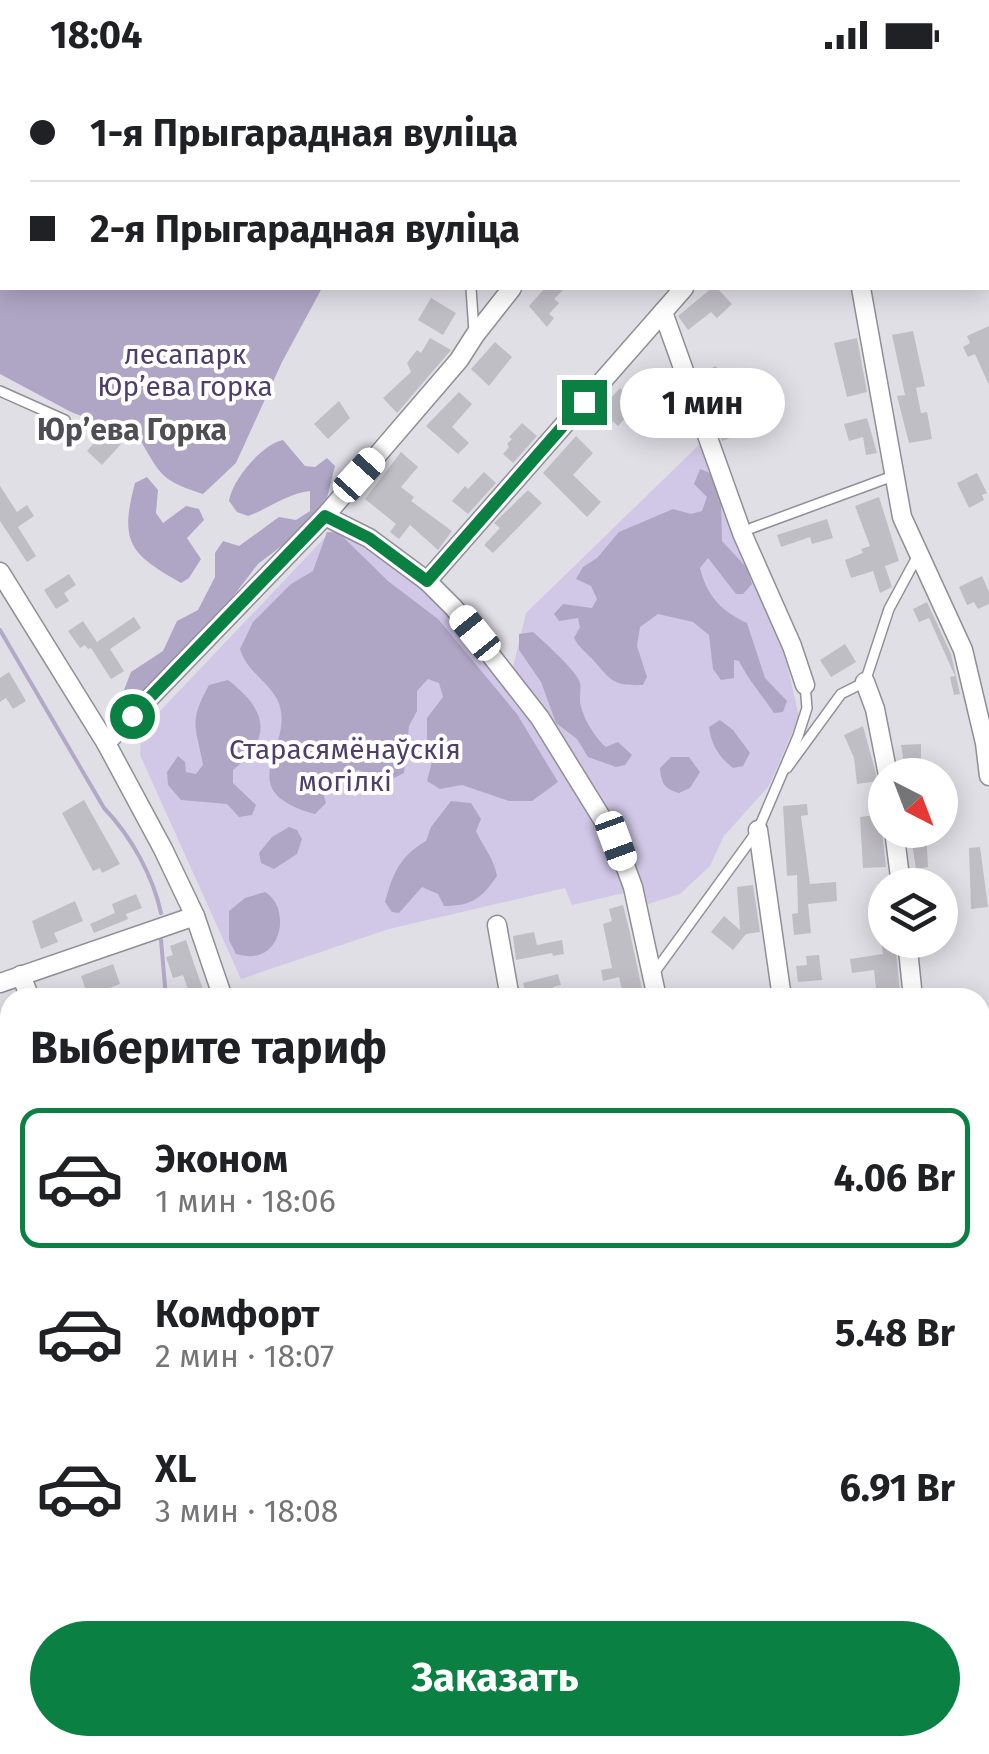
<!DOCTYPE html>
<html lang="ru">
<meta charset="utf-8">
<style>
:root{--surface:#fff;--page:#f6f6f6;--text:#202124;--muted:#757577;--line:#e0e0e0;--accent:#0b8043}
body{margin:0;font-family:"Fira Sans",sans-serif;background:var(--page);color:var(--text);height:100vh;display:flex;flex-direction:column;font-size:38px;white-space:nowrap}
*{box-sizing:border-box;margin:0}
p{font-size:32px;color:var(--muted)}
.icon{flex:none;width:55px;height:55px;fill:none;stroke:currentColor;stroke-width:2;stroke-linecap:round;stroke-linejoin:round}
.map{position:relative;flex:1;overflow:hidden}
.sheet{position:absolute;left:0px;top:918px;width:990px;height:768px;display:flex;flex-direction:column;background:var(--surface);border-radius:30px 30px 0 0;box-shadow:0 5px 25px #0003}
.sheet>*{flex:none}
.top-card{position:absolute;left:0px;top:0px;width:990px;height:220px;box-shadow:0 5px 25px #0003;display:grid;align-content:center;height:220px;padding:0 30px;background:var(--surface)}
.needle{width:65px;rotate:138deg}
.buttons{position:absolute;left:868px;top:688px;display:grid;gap:20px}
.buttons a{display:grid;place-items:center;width:90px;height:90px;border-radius:50%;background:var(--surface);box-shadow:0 5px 25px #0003;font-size:50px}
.end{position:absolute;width:45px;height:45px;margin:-22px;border:12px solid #0b8043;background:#fff;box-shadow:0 0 0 5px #fff}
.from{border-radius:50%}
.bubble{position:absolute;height:70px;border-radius:35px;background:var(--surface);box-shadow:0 5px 25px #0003;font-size:32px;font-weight:700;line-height:70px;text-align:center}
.car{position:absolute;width:30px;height:60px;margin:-30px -15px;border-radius:12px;box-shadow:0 0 8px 2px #0007;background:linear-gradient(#fff 24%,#345 0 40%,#fff 0 76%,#345 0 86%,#fff 0)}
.top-card b{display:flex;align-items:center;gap:35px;height:95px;font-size:38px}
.top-card b+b{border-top:2px solid var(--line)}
.top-card i{width:25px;height:25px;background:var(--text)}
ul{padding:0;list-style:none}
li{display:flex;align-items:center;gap:30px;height:140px;margin:0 20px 15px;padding:0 10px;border:5px solid transparent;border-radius:20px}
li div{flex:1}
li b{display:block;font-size:38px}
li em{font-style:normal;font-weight:700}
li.current{border-color:var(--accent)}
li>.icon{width:90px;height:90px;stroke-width:1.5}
h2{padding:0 30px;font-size:45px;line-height:120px}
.primary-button{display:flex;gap:20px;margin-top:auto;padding:20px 30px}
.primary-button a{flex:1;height:115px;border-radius:60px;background:var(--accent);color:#fff;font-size:40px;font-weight:700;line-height:115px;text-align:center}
.status{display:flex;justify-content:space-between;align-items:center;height:70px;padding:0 50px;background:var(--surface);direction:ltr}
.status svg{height:28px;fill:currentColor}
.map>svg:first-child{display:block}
.green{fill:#d1c8e7}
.forest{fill:#afa6c5}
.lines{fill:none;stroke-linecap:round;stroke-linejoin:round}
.stream{stroke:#b2a9c8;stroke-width:4}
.building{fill:#c0bec5}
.service-casing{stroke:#908e96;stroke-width:12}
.minor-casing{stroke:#908e96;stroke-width:21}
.tertiary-casing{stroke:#908e96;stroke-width:24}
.primary-casing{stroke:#908e96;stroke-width:31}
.service{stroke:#fff;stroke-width:9}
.minor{stroke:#fff;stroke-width:18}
.tertiary{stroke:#fff;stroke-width:20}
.primary{stroke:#fff;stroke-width:28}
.tram{stroke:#807f84;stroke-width:2.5}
.route{stroke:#0b8043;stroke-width:12}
.labels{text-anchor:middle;stroke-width:8;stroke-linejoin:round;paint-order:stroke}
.park-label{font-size:28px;fill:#4d3e6b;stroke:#fff}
.neighbourhood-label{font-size:30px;font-weight:bold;fill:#4f4e54;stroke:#fff}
</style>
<div class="status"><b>18:04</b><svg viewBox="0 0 49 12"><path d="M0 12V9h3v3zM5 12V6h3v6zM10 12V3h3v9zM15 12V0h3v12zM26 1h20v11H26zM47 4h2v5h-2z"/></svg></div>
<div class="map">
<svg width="989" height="1684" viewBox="0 0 989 1684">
<rect width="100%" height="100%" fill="#e1dfe6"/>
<polygon class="green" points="704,370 764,520 788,598 799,647 769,716 724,766 710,796 680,824 642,836 637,820 572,835 565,818 389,859 241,909 140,685 141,661 334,458 431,522 482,593 513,597 526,543"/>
<g class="forest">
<path d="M0,0L341,2H2V218H322L282,292L236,393L203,424C160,410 161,405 139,368L71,342L0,304Z"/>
<path d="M283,370L305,396L315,397L327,388L335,396L327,428L314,451L258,494L222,541L130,638L120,630L131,602L163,581L177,551L198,540L215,507V483L223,471L239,476L279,447L296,450L310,441V421C288,423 268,439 248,446L237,442L229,431C232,410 262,374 283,370Z"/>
<path d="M700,399L710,403L721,429L722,471L747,498L752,514L743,524H736L708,488L700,498C707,526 721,541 747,553L765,608L787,631L783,642L774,643C762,625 749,611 739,591L734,590V608L721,610L713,599L709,565L693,552L658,544L640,557L637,576L647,607L643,615C615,616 612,612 595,592C587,583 579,578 574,568L580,557L578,548L559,551L554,544L563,534L592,538L597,529L591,516L576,509L583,497L597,488L619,462L673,439L691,444L702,441L707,427L694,414Z"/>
<path d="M147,407L158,420L156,443L163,453L186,436L199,439L204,450L187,468L201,489L189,508L181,513C130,484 119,473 135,413Z"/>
<path d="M327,462L339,463L388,511L438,549L517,644L558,712L532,731H509L462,715L440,719L427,711L433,688L427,671V648L443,627L439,613L428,609L417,621V641L409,656L404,703L388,711L358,700L343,709L320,712L326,733L315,744C225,719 300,675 277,629C266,609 247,602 240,579L253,552L291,514L313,501Z"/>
<path d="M533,562C543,571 578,602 580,613C581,615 580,628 580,629C580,644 595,668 606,677L618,672L632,685L625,695L616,697L588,687L577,669L556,653L541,612L519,580V564Z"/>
<path d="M228,610C268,641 273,667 233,700V713L256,735L252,745L239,747L227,734L181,730L168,715L167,702L178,686L185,692L186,702L196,704L203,695C196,656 188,653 209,615Z"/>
<path d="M720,650L733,660L750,683L743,696L733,698C719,687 711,675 709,657Z"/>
<path d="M671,687H689L700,702L690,718L679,723C665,719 661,714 660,698Z"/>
<path d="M451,731L471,733L481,749L476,761C483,777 494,788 497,806C482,828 472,836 444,836L438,824L422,817L399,843L392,842L385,832C393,803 400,786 426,771L431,757Z"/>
<polygon points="289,757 297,760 302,769 297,784 274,799 261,793 259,783 272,767"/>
<path d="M265,822C289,836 284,883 253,886C248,887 242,885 236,884L229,870V841L245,828Z"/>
</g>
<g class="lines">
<g class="stream">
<path d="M0,560L104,738C131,766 153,806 161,843"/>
<polyline points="161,870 166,928"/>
<polyline points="434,1675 437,1682"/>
</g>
</g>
<g class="building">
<polygon points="545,218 565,218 554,229 559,233 549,244 554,248 547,257 529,236"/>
<polygon points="712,218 717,218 732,234 717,248 711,242 688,260 678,246"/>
<polygon points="431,228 456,243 443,265 418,250"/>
<polygon points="989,256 989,315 975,284 968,287 963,277 970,273 967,266"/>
<polygon points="913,261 925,316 916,318 921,343 927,342 932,369 909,373 897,326 905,325 892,265"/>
<polygon points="430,268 451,280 397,343 383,328 411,302 407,293 417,280 421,283"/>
<polygon points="857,268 867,322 847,327 834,273"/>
<polygon points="495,272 512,287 489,316 471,299"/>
<polygon points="716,296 722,309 716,311 717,318 735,366 722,371 711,339 714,337 700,303"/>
<polygon points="620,318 632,329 622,340 628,345 618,356 600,340"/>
<polygon points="459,322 472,334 452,357 469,373 458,384 426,356"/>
<polygon points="339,331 350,348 328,369 314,354"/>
<polygon points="867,348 877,383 866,385 863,367 849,371 844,354"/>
<polygon points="522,353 537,366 513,393 503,384 509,377 507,374 512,369 509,367"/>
<polygon points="106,360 121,374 102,395 87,381"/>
<polygon points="576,366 593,383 573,405 601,432 587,447 543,403"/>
<polygon points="401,382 418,397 401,417 414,427 411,431 452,461 438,480 410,455 399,469 390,462 396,454 365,429"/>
<polygon points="484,402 496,413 468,444 452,431 465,416 468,419"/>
<polygon points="977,403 987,423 982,425 984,430 969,438 957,413"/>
<polygon points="0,416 17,442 27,435 34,446 18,457 36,486 27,492 0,451"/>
<polygon points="528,420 542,433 493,483 484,475 500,458 494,453"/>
<polygon points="879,427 899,491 885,496 892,517 880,523 873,501 851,508 845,490 863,483 861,479 870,476 855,436"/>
<polygon points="827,449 833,468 812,474 810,467 781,477 777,465"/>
<polygon points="69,504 76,515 64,523 69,531 56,539 44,520"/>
<polygon points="982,506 989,522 989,534 978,539 974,532 967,535 959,517"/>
<polygon points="927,532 951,584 960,624 954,625 950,607 955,606 929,548 919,552 913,539"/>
<polygon points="134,547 141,558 110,579 124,601 111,609 91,578 88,579 85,575 80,578 68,561 83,551 97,572"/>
<polygon points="845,574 856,592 831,607 820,590"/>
<polygon points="9,602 26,631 13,639 6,628 0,632 0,608"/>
<polygon points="863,656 878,711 857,714 854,688 844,665"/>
<polygon points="921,674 921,705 906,705 901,675"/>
<polygon points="84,730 120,794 102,803 100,798 93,801 62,743"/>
<polygon points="807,734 808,745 801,746 810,814 836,812 837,831 808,834 811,863 794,865 792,844 798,843 797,805 787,806 783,736"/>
<polygon points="883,744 882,762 886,797 863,798 860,747"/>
<polygon points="910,760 926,760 928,797 916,799"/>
<polygon points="980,777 988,837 971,839 969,778"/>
<polygon points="753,815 760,862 746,864 733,880 711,862 724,846 740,860 737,817"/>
<polygon points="136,824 142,838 126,844 128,849 94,863 90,854 115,843 112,834"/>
<polygon points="75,831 83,851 54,863 58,872 41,879 32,851"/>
<polygon points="623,835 630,863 644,928 624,928 619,907 603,911 601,900 612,898 603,854 612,851 609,839"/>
<polygon points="534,862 537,875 562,870 564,884 553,886 552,883 516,890 513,866"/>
<polygon points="186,870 191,885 206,928 191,928 183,905 173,908 166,887 173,885 170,876"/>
<polygon points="881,870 895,870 900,924 895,928 877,928 874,900 852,903 850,889 883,884"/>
<polygon points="819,885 822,910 798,912 796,896 807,895 806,886"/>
<polygon points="113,894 120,914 88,926 81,906"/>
<polygon points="558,904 561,915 553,917 556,928 527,928 523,913"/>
</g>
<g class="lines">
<g class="service-casing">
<g id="service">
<polyline points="369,0 373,2"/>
<polyline points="471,218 474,262"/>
<polyline points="0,321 65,350"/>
<polyline points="752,458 893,406"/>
<polyline points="787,698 841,624 865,612 889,539 917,487"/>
<polyline points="654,903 758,760 798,666 807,638 805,615"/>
<polyline points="0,1595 10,1605"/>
<polyline points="0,1619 10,1609"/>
<polyline points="93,1684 103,1675"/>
<polyline points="455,1684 465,1675"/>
</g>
</g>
<g class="minor-casing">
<g id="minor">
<polyline points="653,0 653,2"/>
<polyline points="812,0 812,2"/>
<polyline points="876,2 877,0"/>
<polyline points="861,218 902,447 963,580 985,673 989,706"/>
<polyline points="663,242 742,463 792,576 805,615"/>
<polyline points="325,446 369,468 427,511 454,538 540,648 616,771 633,817 657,928"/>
<polyline points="0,502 106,673 163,779 195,846 223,928"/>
<polyline points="427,511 684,218"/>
<polyline points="865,612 875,639 888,705"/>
<polyline points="106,673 325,446 459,290 475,265 512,218"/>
<polyline points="758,760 782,928"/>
<polyline points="894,760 901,815"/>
<polyline points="497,855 510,928"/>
<polyline points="907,870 913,928"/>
<polyline points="21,905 30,928"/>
<polyline points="0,913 195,846"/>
<polyline points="0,1149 10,1145"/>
<polyline points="980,1150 989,1164"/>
<polyline points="0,1329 10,1324"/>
<polyline points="980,1412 989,1405"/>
<polyline points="980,1624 989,1618"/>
<polyline points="374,1675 383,1684"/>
<polyline points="580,1675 586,1684"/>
<polyline points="662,1675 668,1684"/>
<polyline points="893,1684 906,1675"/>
</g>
</g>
<g class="tertiary-casing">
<polyline id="tertiary" points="971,1675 977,1684"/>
</g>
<g class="primary-casing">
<g id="primary">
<polyline points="980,986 989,977"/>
<polyline points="285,1684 294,1675"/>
</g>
</g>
<use href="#service" class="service"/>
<use href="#minor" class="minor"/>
<use href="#tertiary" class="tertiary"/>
<use href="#primary" class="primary"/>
<g class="tram">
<polyline points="980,1028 989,1019"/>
<polyline points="312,1684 321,1675"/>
</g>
</g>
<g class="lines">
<polyline class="route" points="132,646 325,446 369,468 427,511 584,332"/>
</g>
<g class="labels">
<g class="park-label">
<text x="185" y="294">лесапарк<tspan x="185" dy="32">Юрʼева горка</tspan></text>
<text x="345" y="689">Старасямёнаўскія<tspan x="345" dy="32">могілкі</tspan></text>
</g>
<g class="neighbourhood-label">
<text x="132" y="370">Юрʼева Горка</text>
</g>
</g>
</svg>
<div class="buttons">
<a><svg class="needle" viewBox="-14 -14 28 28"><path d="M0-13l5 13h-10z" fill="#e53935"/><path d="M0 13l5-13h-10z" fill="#757577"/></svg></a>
<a><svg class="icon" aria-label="layers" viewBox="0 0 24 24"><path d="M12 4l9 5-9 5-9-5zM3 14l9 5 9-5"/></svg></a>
</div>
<i class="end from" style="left:132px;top:646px"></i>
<i class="end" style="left:584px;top:332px"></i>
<div class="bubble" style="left:620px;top:298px;width:165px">1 мин</div>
<i class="car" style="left:359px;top:405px;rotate:42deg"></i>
<i class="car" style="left:475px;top:563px;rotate:321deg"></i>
<i class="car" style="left:616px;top:771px;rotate:160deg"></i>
<div class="top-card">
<b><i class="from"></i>1-я Прыгарадная вуліца</b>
<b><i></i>2-я Прыгарадная вуліца</b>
</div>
<section class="sheet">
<h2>Выберите тариф</h2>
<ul>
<li class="current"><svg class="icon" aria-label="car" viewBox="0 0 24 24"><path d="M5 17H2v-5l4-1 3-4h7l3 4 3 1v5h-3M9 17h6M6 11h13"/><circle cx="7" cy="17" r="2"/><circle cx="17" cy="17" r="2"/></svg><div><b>Эконом</b><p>1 мин · 18:06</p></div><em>4.06 Br</em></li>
<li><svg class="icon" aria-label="car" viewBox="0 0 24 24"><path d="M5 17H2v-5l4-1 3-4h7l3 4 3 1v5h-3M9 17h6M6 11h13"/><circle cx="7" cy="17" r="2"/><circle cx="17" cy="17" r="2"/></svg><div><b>Комфорт</b><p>2 мин · 18:07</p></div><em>5.48 Br</em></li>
<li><svg class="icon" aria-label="car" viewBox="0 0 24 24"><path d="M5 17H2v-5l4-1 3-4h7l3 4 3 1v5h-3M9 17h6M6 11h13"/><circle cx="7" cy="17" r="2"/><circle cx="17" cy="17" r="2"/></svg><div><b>XL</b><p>3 мин · 18:08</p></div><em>6.91 Br</em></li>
</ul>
<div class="primary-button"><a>Заказать</a></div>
</section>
</div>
